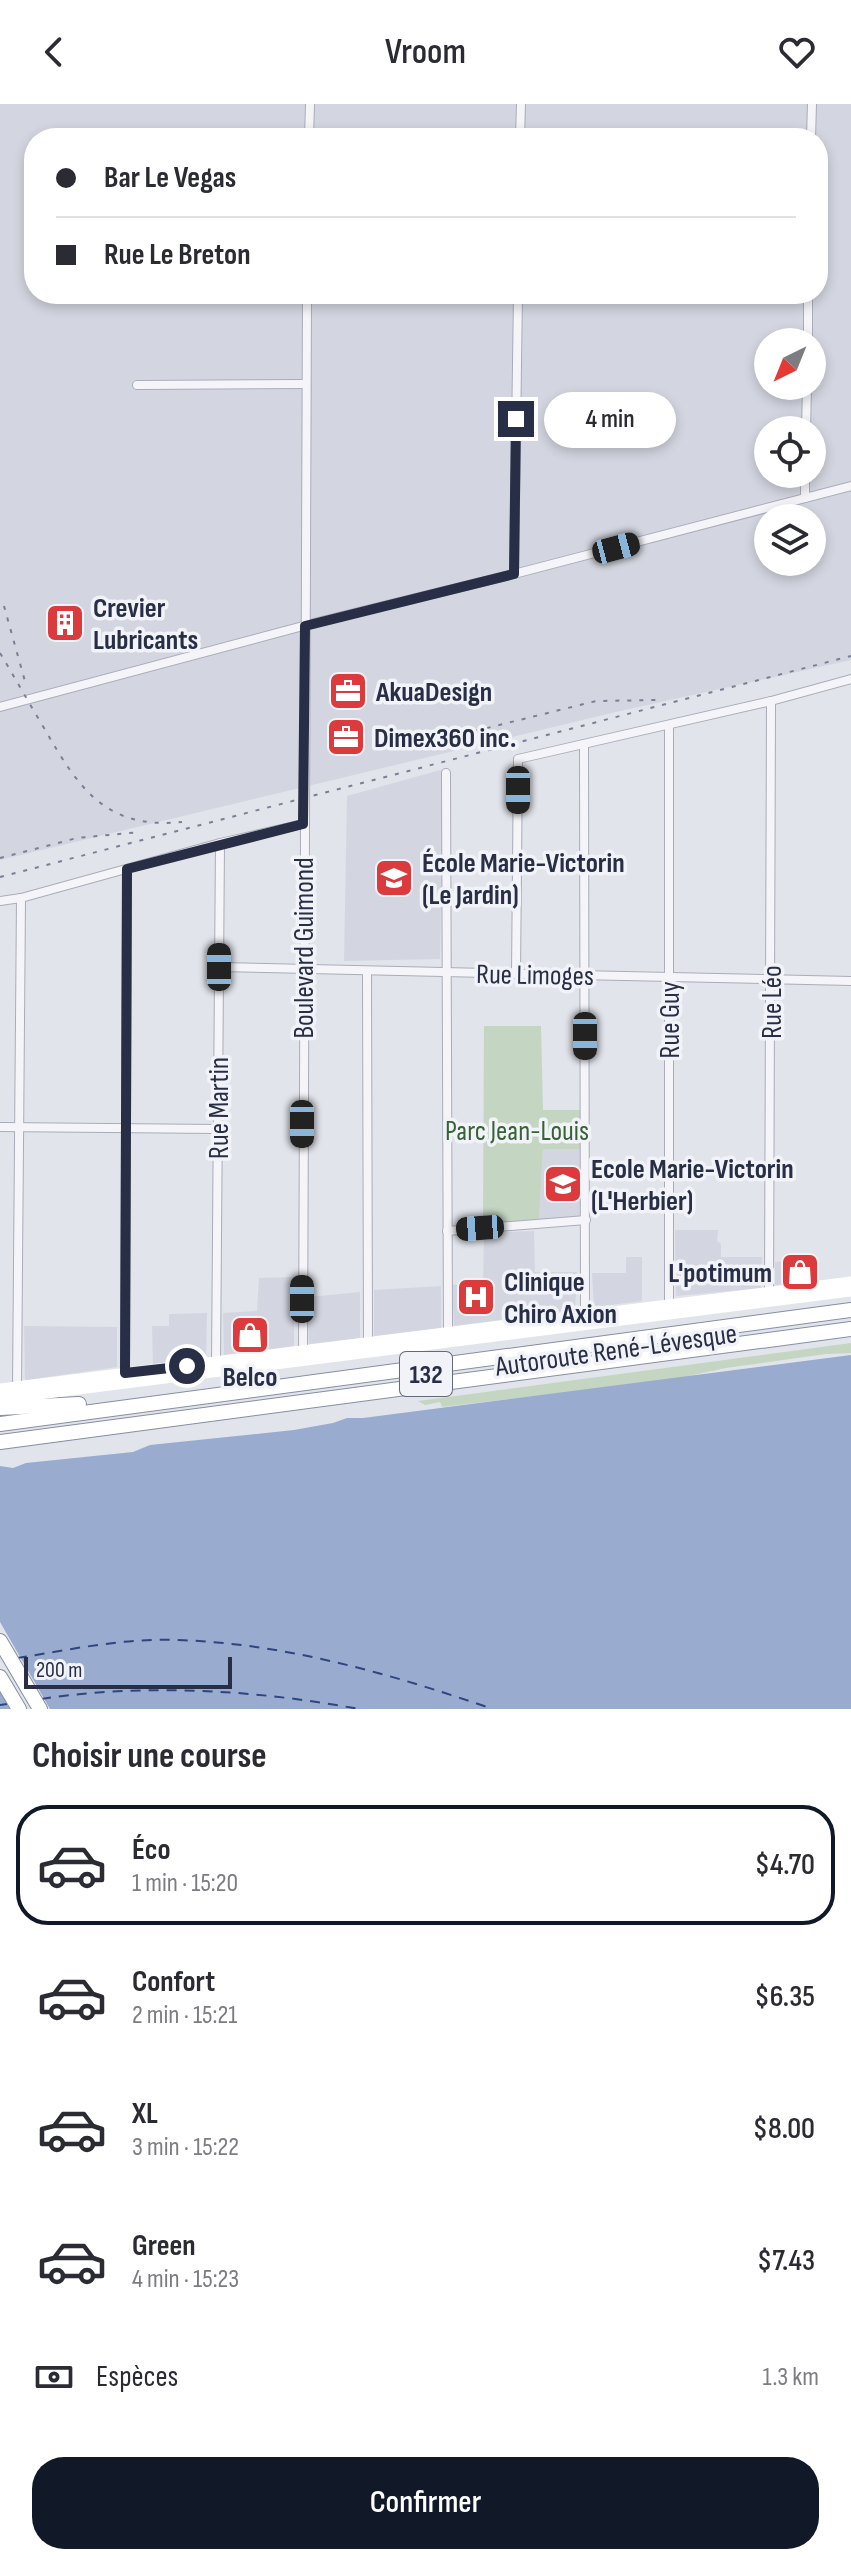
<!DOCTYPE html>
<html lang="fr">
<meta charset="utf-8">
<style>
:root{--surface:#fff;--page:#f7f7f7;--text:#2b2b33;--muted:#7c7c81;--line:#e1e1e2;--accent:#111827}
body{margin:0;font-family:"Sofia Sans Condensed",sans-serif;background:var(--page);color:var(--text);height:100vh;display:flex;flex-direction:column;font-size:30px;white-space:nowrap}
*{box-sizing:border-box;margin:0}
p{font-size:26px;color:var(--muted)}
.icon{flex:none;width:44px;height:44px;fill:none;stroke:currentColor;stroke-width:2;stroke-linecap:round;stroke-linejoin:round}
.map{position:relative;height:1605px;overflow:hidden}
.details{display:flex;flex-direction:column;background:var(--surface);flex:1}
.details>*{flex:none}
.guide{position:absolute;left:24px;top:24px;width:804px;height:176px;border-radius:32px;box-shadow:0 4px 12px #0003;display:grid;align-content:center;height:176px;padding:0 32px;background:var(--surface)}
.needle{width:52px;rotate:223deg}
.buttons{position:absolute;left:754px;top:224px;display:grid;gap:16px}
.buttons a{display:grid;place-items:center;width:72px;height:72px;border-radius:50%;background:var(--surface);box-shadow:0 4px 12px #0003;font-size:40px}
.scale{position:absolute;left:24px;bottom:20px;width:208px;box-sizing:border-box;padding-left:8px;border:4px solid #282e45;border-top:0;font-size:22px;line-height:28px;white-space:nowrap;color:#282e45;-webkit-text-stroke:6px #f1f3f8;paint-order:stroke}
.end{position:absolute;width:36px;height:36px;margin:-18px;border:10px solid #282e45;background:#fff;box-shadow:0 0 0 4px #fff}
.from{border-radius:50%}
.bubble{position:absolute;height:56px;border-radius:28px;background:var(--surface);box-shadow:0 4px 12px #0003;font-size:26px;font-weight:600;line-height:56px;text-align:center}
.car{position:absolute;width:24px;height:48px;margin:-24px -12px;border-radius:10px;box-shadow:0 0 6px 2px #0007;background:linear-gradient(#222 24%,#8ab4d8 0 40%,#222 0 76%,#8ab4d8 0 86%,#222 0)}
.guide b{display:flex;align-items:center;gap:28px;height:76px;font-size:30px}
.guide b+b{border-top:2px solid var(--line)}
.guide i{width:20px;height:20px;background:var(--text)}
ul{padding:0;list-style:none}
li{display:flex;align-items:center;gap:24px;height:120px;margin:0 16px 12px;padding:0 16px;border:4px solid transparent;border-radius:32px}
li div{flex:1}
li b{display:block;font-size:30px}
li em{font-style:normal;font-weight:600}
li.active{border-color:var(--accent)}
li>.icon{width:72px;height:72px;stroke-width:1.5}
h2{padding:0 32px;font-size:36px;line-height:96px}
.pay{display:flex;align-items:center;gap:20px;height:88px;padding:0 32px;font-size:30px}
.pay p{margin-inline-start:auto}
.cta{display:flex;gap:16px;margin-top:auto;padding:16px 32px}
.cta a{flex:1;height:92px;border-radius:32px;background:var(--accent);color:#fff;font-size:32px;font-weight:600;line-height:92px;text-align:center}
header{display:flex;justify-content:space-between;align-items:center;height:104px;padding:0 32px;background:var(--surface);font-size:36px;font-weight:600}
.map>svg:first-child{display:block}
.built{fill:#d3d6e0;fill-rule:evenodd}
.green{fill:#c4d6c2}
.water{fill:#99abce}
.pier{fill:#e1e4eb}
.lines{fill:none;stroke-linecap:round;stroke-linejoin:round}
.ferry{stroke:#2e457d;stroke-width:2;stroke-dasharray:10 8;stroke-linecap:butt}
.street-casing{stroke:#aaadb9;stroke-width:10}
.highway-casing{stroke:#878ea3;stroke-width:16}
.street{stroke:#f5f5f9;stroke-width:8}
.secondary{stroke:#fff;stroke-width:11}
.highway{stroke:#fff;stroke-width:14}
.rail{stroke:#798096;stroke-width:2;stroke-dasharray:4 8;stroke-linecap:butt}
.route{stroke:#282e45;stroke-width:10}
.labels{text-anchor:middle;stroke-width:7;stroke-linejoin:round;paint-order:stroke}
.shield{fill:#f1f3f8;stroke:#64697b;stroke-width:2}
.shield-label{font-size:26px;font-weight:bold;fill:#282e45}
.poi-label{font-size:28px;font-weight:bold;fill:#282e45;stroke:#f1f3f8;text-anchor:start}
.street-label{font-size:28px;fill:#282e45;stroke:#f1f3f8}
.park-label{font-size:28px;fill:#366234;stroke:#f1f3f8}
</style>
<header><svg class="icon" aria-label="back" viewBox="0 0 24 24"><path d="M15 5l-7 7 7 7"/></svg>Vroom<svg class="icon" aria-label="heart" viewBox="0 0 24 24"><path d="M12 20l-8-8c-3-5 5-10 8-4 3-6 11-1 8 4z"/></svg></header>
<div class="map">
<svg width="851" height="1605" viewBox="0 0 851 1605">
<rect width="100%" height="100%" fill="#e1e4eb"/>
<g class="built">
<path d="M0,0H851V556L620,607L0,756ZM34,34H818V190H34ZM768,238H812V282H768ZM768,326H812V370H768ZM768,414H812V458H768Z"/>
<polygon points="444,665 440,855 344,857 347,692"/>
<polygon points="543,1045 585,1045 584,1115 539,1117"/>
<polygon points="675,1126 718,1126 717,1137 721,1140 721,1153 762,1153 761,1184 676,1192"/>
<polygon points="534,1127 535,1168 577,1168 575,1206 454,1222 452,1181 483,1178 484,1129"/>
<polygon points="626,1153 642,1153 642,1197 594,1203 592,1169 626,1169"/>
<polygon points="810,1155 810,1178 775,1181 775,1158"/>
<polygon points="294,1173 294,1242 224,1251 223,1209 257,1207 259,1174"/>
<polygon points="441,1182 441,1224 374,1232 374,1186"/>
<polygon points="360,1188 360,1234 309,1240 308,1193"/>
<polygon points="207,1209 206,1254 153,1260 152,1222 169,1222 169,1210"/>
<polygon points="24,1222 117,1223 117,1263 27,1276 25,1275"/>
</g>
<g class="green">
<polygon points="484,922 541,922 543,1006 585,1006 585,1045 543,1045 539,1117 483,1121"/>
<polygon points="851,1239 851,1249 826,1250 726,1264 665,1277 442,1303 440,1298 425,1301 418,1297"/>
</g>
<polygon class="water" points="851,1251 851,1605 0,1605 0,1362 13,1364 26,1359 133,1348 150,1341 294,1326 333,1319 347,1314 363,1314"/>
<polygon class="pier" points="0,1518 50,1605 10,1605 0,1587"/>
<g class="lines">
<g class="ferry">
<path d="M17,1554C69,1546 122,1534 176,1536C284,1539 391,1570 493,1605"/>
<path d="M41,1595C145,1579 256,1586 359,1605"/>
<polyline points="0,1601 7,1600"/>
</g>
<g class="street-casing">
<g id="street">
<polyline points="309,34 310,0"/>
<polyline points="520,34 521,0"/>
<polyline points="811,34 812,0"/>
<polyline points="808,238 808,190"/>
<polyline points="137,281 306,280"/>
<polyline points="806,326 807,282"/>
<polyline points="805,394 805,370"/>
<polyline points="514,470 518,190"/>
<polyline points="0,603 318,518 514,470 851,382"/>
<polyline points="669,621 669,1204"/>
<polyline points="584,640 585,1217"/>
<polyline points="446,669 448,1232"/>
<polyline points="0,797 21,794 220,739 303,720"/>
<polyline points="219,863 851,877"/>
<polyline points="367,867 368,1242"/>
<polyline points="516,870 518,655 771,597 851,575"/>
<polyline points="0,1023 218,1025"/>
<polyline points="447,1127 586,1116"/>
<polyline points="769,1192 771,597"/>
<polyline points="303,1253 307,190"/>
<polyline points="216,1263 220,739"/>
<polyline points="125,1272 127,765"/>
<polyline points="17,1285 21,794"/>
</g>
</g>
<g class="highway-casing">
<g id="highway">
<polyline points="0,1304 79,1300"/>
<polyline points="0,1320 851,1206"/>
<polyline points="0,1338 851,1225"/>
<polyline points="0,1537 40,1605"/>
<polyline points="0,1573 19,1605"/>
</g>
</g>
<use href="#street" class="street"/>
<g class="secondary">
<polyline points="0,1285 851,1178"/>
<polyline points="0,1295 851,1187"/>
</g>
<use href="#highway" class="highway"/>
<g class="rail">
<polyline points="4,502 26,581"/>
<path d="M0,549C15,574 29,599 44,624C78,683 105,726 182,718"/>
<polyline points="475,627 596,597 656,596"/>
<polyline points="0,754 77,734 140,728"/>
<polyline points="0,773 851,552"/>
</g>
</g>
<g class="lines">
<polyline class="route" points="187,1262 125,1269 127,765 303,720 305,522 514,470 516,315"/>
</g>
<defs>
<g id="building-square" transform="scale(2)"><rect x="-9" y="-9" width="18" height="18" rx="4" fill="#db3b3c" stroke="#f1f3f8"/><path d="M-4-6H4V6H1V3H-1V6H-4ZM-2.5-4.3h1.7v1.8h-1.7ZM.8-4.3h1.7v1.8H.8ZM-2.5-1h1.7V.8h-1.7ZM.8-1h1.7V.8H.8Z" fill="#fff"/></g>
<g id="office-square" transform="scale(2)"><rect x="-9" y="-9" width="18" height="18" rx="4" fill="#db3b3c" stroke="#f1f3f8"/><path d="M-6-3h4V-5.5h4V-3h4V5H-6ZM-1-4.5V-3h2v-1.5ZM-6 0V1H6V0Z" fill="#fff"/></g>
<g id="school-square" transform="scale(2)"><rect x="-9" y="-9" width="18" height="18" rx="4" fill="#db3b3c" stroke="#f1f3f8"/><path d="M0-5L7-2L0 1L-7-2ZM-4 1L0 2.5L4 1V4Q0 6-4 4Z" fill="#fff"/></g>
<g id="shop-square" transform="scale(2)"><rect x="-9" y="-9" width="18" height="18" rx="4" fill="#db3b3c" stroke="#f1f3f8"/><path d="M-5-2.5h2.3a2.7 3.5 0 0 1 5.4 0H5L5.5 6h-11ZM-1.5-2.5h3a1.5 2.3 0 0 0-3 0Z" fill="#fff"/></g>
<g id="hospital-square" transform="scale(2)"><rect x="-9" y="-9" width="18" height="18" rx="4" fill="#db3b3c" stroke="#f1f3f8"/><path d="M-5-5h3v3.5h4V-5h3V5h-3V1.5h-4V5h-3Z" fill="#fff"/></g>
</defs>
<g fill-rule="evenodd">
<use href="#building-square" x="65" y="519"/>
<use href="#office-square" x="348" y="587"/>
<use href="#office-square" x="346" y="633"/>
<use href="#school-square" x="394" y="774"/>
<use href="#school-square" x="563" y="1080"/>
<use href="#shop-square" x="800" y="1168"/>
<use href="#hospital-square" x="476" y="1193"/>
<use href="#shop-square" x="250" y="1231"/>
</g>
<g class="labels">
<rect class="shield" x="400" y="1248" width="52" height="44" rx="6"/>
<g class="shield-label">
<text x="426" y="1279">132</text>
</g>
<g class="poi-label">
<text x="93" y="513">Crevier<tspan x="93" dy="32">Lubricants</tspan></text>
<text x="376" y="597">AkuaDesign</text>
<text x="374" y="643">Dimex360 inc.</text>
<text x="422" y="768">École Marie-Victorin<tspan x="422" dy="32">(Le Jardin)</tspan></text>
<text x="591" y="1074">Ecole Marie-Victorin<tspan x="591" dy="32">(L'Herbier)</tspan></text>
<text x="772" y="1178" text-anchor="end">L'potimum</text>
<text x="504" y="1187">Clinique<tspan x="504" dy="32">Chiro Axion</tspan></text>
<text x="250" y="1282" text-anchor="middle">Belco</text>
</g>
<g class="street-label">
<text transform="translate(303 844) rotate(-90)" y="10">Boulevard Guimond</text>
<text transform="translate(535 870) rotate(1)" y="10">Rue Limoges</text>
<text transform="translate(771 898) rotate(-90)" y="10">Rue Léo</text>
<text transform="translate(669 916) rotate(-90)" y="10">Rue Guy</text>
<text transform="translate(218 1004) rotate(-90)" y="10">Rue Martin</text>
<text transform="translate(616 1245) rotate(-8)" y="10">Autoroute René-Lévesque</text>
</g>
<g class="park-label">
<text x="517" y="1036">Parc Jean-Louis</text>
</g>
</g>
</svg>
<div class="buttons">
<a><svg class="needle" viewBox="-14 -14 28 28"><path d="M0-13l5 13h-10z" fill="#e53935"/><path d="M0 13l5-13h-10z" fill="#7c7c81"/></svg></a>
<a><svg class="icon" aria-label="locate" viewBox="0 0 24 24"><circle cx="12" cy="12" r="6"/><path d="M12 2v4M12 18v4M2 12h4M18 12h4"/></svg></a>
<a><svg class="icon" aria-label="layers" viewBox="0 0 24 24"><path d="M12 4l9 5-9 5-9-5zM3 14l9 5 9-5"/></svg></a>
</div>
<div class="scale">200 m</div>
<i class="end from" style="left:187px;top:1262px"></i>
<i class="end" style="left:516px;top:315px"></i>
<div class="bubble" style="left:544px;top:288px;width:132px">4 min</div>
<i class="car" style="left:616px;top:444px;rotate:75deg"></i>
<i class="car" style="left:518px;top:686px;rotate:180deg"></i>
<i class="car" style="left:219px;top:863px;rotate:0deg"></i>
<i class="car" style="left:585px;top:932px;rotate:180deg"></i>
<i class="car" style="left:302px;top:1020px;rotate:180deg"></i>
<i class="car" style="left:480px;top:1124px;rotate:266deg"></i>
<i class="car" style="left:302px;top:1195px;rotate:0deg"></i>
<div class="guide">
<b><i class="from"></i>Bar Le Vegas</b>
<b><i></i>Rue Le Breton</b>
</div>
</div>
<section class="details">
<h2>Choisir une course</h2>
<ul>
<li class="active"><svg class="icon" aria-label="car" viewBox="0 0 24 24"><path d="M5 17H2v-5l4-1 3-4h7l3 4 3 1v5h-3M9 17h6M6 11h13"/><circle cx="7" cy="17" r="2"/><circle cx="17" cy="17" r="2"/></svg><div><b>Éco</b><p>1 min · 15:20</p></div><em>$4.70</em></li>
<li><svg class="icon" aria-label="car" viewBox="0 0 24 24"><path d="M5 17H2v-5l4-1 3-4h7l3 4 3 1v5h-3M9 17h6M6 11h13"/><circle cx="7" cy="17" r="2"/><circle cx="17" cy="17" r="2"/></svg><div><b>Confort</b><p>2 min · 15:21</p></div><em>$6.35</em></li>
<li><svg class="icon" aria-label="car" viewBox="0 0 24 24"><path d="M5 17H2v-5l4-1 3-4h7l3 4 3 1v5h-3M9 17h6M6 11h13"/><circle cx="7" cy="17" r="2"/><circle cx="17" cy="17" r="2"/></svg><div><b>XL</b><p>3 min · 15:22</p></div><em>$8.00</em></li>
<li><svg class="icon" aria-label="car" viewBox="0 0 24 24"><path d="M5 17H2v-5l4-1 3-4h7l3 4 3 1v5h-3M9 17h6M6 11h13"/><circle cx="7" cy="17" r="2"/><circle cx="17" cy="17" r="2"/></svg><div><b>Green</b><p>4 min · 15:23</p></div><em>$7.43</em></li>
</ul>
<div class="pay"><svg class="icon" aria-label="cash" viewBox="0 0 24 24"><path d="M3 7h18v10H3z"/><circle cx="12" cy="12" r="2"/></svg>Espèces<p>1.3 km</p></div>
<div class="cta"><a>Confirmer</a></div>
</section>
